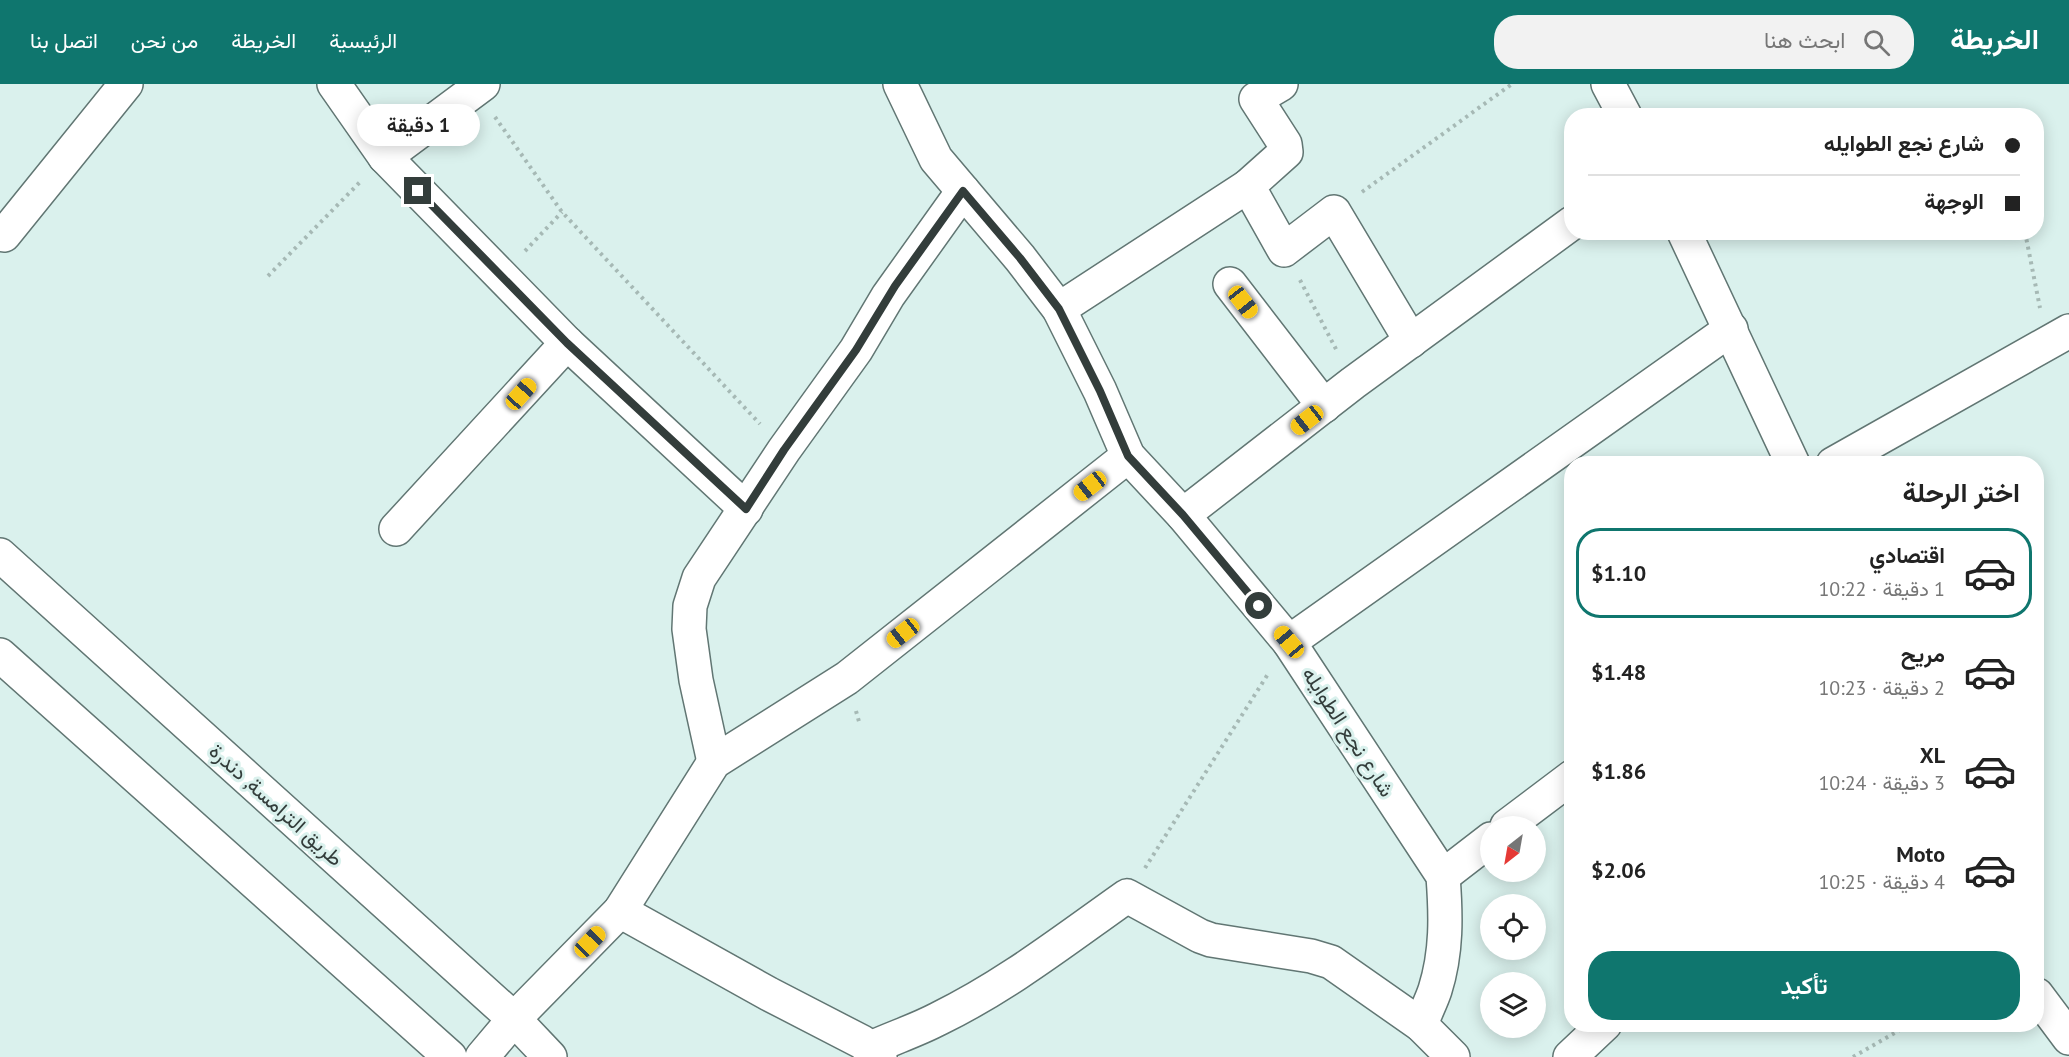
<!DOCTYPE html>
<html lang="ar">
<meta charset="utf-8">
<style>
:root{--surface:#fff;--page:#f2f2f2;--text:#222;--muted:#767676;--line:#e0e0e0;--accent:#0f766e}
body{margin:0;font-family:"PT Sans",Vazirmatn,sans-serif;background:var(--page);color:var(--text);direction:rtl;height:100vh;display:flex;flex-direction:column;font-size:22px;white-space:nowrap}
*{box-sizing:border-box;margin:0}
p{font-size:20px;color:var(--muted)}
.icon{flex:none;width:33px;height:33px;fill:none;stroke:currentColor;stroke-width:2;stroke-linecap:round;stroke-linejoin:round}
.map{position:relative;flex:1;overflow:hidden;direction:ltr}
.sheet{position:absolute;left:1564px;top:372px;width:480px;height:576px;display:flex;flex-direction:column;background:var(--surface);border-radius:24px;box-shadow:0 3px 15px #0003;direction:rtl}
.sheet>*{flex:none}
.top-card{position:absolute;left:1564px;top:24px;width:480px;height:132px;border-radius:24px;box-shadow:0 3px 15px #0003;direction:rtl;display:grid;align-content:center;height:132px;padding:0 24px;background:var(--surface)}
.needle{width:39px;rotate:211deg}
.fabs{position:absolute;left:1480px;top:732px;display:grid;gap:12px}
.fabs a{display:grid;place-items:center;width:66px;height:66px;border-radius:50%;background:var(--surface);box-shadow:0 3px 15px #0003;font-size:30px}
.end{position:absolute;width:27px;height:27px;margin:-14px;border:8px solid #333d3b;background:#fff;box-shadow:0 0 0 3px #fff}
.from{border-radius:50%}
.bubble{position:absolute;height:42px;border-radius:21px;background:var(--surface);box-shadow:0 3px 15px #0003;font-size:20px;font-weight:600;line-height:42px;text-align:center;direction:rtl}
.car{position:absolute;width:18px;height:36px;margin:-18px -9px;border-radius:8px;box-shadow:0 0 4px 2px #0007;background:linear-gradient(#f5c518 24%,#345 0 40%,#f5c518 0 76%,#345 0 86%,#f5c518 0)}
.top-card b{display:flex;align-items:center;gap:21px;height:57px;font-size:22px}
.top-card b+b{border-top:2px solid var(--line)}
.top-card i{width:15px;height:15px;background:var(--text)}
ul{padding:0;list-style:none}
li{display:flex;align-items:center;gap:18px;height:90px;margin:0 12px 9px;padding:0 12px;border:3px solid transparent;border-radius:24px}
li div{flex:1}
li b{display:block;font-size:22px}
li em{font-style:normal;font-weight:600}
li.active{border-color:var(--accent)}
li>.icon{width:54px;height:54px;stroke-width:1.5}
h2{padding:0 24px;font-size:27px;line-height:72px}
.cta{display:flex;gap:12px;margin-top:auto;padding:12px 24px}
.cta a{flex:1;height:69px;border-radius:24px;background:var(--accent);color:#fff;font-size:24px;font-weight:600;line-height:69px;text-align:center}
header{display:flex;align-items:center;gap:36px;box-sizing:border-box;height:84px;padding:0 30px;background:var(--accent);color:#fff}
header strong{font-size:28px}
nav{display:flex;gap:33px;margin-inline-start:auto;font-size:21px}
.search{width:420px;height:54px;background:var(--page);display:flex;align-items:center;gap:15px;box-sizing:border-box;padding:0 21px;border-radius:24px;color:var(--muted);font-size:22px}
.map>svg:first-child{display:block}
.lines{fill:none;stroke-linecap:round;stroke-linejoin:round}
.minor-casing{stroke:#617673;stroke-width:36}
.path{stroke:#a6b9b5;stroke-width:4;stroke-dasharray:3 4.5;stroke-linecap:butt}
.minor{stroke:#fff;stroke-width:33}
.route{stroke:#333d3b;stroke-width:8}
.labels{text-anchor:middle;stroke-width:6;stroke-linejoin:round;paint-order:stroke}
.street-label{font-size:21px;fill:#333d3b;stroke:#daf1ed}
</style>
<header>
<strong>الخريطة</strong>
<div class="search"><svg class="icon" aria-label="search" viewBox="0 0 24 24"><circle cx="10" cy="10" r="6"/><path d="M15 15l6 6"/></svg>ابحث هنا</div>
<nav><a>الرئيسية</a><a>الخريطة</a><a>من نحن</a><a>اتصل بنا</a></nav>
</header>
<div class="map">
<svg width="2069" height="973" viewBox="0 0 2069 973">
<rect width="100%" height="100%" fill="#daf1ed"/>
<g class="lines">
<g class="minor-casing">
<g id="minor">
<polyline points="334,0 385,73 567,259 746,425"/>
<path d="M900,0L936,75L1020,174L1059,225L1100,307L1128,372L1183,431L1289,558L1443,792C1446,831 1447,868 1435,906C1431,918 1425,929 1421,941"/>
<polyline points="1281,0 1256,15 1285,60 1286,68 1248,102 1284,166 1334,128 1411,257"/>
<polyline points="1608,0 1625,32"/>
<polyline points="385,73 483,0"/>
<polyline points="1684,148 1793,380"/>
<polyline points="4,151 126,0"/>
<polyline points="1230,200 1324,322"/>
<polyline points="1059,225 1248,102"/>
<polyline points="1833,380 2069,247"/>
<polyline points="1183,431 1353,299 1572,139"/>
<polyline points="396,445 567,259"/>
<polyline points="0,471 514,935 550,973"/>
<polyline points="1289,558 1731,245"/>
<polyline points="0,571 450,973"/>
<polyline points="714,678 696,596 689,545 690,522 699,494 784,366 856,266 888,212 963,107"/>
<polyline points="1507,742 1572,693"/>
<polyline points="1443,792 1491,755"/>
<polyline points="620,827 769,910 862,958 880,973"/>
<polyline points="2037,911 2069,954"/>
<path d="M871,964C893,954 917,946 938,935C1006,902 1066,855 1127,812L1200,852L1211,856L1311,872L1331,878L1421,941L1453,973"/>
<polyline points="482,973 514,935 620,827 714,678 847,594 1128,372"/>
<polyline points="1570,973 1605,940"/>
</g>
</g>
<g class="path">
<polyline points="495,33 562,128 760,340"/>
<polyline points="1362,108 1512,0"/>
<polyline points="2025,148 2040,224"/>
<polyline points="525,167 562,128"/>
<polyline points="268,192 361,97"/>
<polyline points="1300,196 1338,269"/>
<polyline points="856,627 860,641"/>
<polyline points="1145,784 1268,590"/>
<polyline points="1853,973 1910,940"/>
</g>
<use href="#minor" class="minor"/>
</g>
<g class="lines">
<polyline class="route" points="418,107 567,259 746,425 784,366 856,266 895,202 963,107 1020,174 1059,225 1100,307 1128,372 1183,431 1259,522"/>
</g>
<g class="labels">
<g class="street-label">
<text transform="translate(1348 648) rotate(57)" y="7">شارع نجع الطوايله</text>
<text transform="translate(276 721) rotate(42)" y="7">طريق الترامسة, دندرة</text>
</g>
</g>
</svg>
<div class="fabs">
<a><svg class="needle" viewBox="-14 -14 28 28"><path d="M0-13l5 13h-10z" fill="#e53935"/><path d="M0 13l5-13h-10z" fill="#767676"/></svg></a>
<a><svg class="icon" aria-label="locate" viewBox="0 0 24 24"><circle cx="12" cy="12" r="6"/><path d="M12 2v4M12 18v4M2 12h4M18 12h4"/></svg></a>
<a><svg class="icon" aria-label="layers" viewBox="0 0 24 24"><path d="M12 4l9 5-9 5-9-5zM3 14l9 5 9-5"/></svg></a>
</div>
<i class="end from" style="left:1259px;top:522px"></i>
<i class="end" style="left:418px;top:107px"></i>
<div class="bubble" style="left:357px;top:20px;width:123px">1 دقيقة</div>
<i class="car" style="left:1243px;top:218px;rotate:142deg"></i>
<i class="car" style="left:521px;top:310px;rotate:42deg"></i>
<i class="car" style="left:1307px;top:336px;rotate:232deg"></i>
<i class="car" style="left:1090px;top:402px;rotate:232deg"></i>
<i class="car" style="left:903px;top:549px;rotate:232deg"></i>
<i class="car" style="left:1289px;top:558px;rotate:320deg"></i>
<i class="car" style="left:590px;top:858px;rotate:44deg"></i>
<div class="top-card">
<b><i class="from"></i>شارع نجع الطوايله</b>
<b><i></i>الوجهة</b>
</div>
<section class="sheet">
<h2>اختر الرحلة</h2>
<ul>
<li class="active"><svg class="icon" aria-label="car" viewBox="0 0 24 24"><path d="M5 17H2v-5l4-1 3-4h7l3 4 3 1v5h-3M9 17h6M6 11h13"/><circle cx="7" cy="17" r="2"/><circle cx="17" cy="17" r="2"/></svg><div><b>اقتصادي</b><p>1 دقيقة · 10:22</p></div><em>$1.10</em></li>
<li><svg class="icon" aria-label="car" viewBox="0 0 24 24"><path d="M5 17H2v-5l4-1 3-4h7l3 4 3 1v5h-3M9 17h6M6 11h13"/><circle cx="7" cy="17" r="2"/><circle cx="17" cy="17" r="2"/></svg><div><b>مريح</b><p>2 دقيقة · 10:23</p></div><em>$1.48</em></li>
<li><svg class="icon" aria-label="car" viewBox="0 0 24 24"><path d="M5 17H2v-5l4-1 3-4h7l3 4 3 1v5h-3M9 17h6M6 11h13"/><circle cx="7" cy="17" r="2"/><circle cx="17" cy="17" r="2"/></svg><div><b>XL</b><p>3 دقيقة · 10:24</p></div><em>$1.86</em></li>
<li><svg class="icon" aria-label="car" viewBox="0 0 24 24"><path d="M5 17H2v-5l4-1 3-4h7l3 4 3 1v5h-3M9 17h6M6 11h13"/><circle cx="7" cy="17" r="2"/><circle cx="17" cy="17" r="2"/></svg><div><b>Moto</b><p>4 دقيقة · 10:25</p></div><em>$2.06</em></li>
</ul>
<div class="cta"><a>تأكيد</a></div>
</section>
</div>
